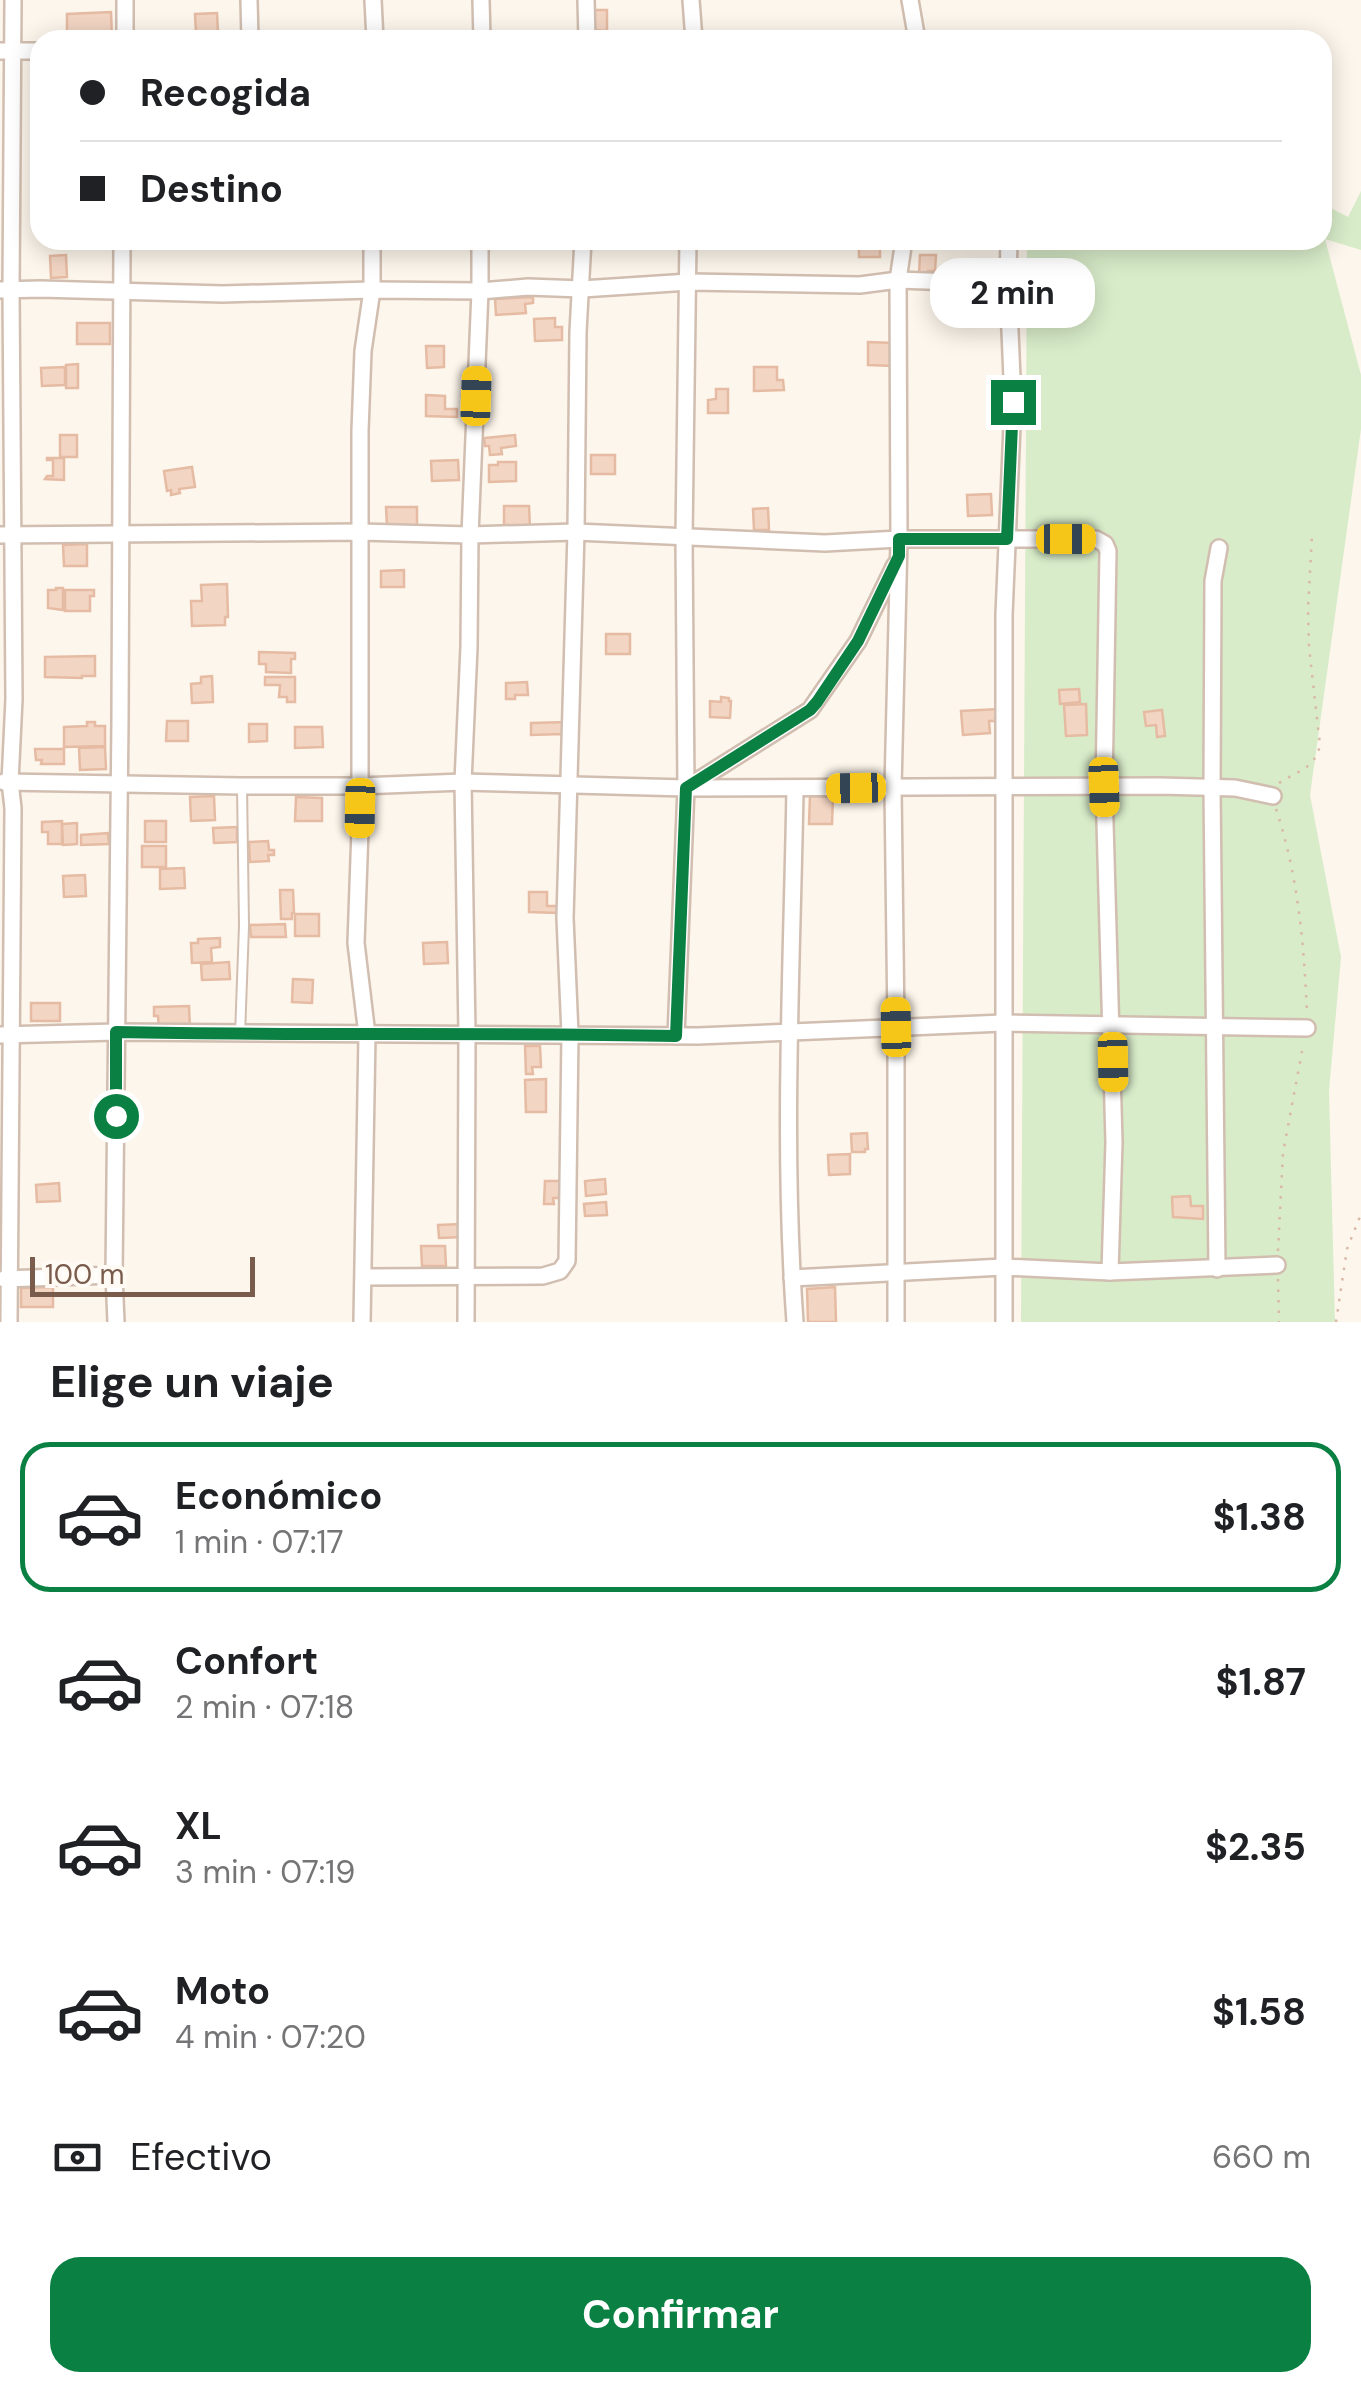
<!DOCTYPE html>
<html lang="es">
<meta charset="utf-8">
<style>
:root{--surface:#fff;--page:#f6f6f6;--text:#202124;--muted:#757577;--line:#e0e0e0;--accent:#0b8043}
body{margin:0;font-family:"DM Sans",sans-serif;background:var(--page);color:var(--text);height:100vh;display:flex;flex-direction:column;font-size:38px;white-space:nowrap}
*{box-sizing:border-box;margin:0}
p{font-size:32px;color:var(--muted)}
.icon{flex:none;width:55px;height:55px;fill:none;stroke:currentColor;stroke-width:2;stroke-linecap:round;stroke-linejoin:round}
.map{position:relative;height:1322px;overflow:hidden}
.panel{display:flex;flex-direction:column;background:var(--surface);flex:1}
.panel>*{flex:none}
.top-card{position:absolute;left:30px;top:30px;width:1302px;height:220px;border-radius:30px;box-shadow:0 5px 25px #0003;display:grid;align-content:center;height:220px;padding:0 50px;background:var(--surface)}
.scale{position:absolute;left:30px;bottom:25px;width:225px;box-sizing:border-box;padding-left:10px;border:5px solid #7a5c4d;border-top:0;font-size:28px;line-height:35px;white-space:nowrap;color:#7a5c4d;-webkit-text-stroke:8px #fffaf3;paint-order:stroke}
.end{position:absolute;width:45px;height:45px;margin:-22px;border:12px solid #0b8043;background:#fff;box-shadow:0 0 0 5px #fff}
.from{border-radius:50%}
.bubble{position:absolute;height:70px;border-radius:30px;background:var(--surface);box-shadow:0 5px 25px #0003;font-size:32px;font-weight:700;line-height:70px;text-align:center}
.car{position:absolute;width:30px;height:60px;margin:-30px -15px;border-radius:12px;box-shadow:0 0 8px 2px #0007;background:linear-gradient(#f5c518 24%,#345 0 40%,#f5c518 0 76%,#345 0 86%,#f5c518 0)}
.top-card b{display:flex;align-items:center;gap:35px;height:95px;font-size:38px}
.top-card b+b{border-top:2px solid var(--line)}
.top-card i{width:25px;height:25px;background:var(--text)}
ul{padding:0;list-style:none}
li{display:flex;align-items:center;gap:30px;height:150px;margin:0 20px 15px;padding:0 30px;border:5px solid transparent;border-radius:30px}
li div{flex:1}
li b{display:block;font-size:38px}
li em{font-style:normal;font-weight:700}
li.current{border-color:var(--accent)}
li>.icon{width:90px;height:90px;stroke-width:1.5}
h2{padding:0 50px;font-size:45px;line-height:120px}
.pay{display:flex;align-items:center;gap:25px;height:110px;padding:0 50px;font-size:38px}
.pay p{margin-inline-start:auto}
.action{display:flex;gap:20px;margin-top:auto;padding:20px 50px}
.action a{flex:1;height:115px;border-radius:30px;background:var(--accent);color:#fff;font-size:40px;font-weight:700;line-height:115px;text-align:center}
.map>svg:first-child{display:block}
.green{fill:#d8ecc9}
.building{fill:#f3d5c3;stroke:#e6bba3;stroke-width:2.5}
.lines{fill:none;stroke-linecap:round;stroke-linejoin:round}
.service-casing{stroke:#d1beb0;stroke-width:12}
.minor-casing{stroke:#d1beb0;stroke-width:20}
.path{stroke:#d9b8a5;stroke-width:2.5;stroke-dasharray:2.5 8;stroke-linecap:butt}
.service{stroke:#fff;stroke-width:8}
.minor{stroke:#fff;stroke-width:15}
.route{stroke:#0b8043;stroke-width:12}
</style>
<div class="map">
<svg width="1361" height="1322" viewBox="0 0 1361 1322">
<rect width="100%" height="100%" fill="#fdf6ec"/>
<polygon class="green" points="1361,191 1361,250 1325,239 1361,375 1361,429 1310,795 1341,957 1329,1091 1335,1322 1021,1322 1027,240 1322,240 1323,204 1348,217"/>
<g class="building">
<polygon points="592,10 607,10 607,31 591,30"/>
<polygon points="111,12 112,37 67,39 67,14"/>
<polygon points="217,13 218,33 196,33 195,14"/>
<rect x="859" y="240" width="21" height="17"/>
<polygon points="66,255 67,277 51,278 50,256"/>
<polygon points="920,255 936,255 935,271 928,271 928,275 919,274"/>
<polygon points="533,297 533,303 525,304 526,313 496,315 495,299"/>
<polygon points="555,318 555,327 562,327 562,340 535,341 534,319"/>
<rect x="77" y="323" width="33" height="21"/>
<polygon points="868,342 893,343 893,366 868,365"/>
<polygon points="426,346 444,346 444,367 427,368"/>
<polygon points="78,364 78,388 66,388 66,365"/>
<polygon points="65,367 65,385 42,386 41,368"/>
<polygon points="754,367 777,367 777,380 783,380 784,390 754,391"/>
<polygon points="716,389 728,389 728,413 708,413 708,400 716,399"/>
<polygon points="426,395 445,396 445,409 457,409 457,417 426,416"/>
<rect x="60" y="435" width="17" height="22"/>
<polygon points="515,435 516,446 501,448 502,454 490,455 489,446 485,446 484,438"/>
<rect x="591" y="455" width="24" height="19"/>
<polygon points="47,458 64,458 64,480 45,479 47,476 53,476 53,460 47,460"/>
<polygon points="458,460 459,480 432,481 431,461"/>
<polygon points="498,462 516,462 516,481 489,482 489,465 498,465"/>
<polygon points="192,467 195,487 179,489 180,493 171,495 171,490 167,491 164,471"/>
<polygon points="991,494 992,515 968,516 967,495"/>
<polygon points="504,506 529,506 530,528 504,529"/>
<polygon points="386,507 417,507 417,526 387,527"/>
<polygon points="768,508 769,530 754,530 753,509"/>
<polygon points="87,544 87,566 64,566 63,545"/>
<polygon points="404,570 404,587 381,587 381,571"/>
<polygon points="227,584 228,617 225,617 225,625 192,626 191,601 202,601 201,585"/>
<polygon points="56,588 63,588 63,610 48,608 48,590 56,590"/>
<polygon points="65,590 94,590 94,596 90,596 90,611 65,611"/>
<rect x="606" y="634" width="24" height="20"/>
<polygon points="259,652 295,653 295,659 291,659 291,673 266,672 266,664 259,664"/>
<polygon points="95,656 95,676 82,676 82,678 45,677 45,657"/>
<polygon points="212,676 213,702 192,703 191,684 201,683 201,677"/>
<polygon points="265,677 295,677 295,702 287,702 287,697 279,697 280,685 265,685"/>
<polygon points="527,682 528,695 515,695 515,699 506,699 506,683"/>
<polygon points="1079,689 1080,702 1060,704 1059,690"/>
<polygon points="721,697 729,698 729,701 731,701 730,718 710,717 710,701 721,702"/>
<polygon points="1086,704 1087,735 1066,736 1064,705"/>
<polygon points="998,709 998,721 989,721 990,733 963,735 961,711"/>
<polygon points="1162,710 1165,736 1157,737 1156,725 1146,726 1144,712"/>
<polygon points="167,721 188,721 188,741 166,741"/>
<polygon points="87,722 95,722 95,726 105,726 105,746 64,747 64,727 87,726"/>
<polygon points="568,722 563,738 563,734 531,735 531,723"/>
<polygon points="249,724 267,724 267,741 249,742"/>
<polygon points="295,727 322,727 323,747 295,748"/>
<polygon points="105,747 106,769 80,770 79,748"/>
<polygon points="35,749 64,749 64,764 41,764 42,760 36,760"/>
<polygon points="214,796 215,820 191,821 190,797"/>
<polygon points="810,796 833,797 832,824 809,824"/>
<polygon points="296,797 322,798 322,821 295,821"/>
<polygon points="62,821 62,844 48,844 48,832 42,832 42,822"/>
<rect x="145" y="821" width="21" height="21"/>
<polygon points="77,823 77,844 63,845 62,824"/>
<polygon points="237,827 237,842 214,843 213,828"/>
<polygon points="108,833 109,844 81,845 81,835"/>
<polygon points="268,841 269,850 274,850 274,855 268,855 269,861 250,862 249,842"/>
<rect x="142" y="846" width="24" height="21"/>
<polygon points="184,868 185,888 160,889 160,869"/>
<polygon points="85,875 86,896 64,897 63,876"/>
<polygon points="280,890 293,890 294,913 292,913 292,919 281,919"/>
<polygon points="529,892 547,892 547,906 558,906 558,913 529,912"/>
<rect x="295" y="914" width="24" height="22"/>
<polygon points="285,924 286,937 251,937 250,925"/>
<polygon points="220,938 220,947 211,948 212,962 192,963 191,943 198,943 198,939"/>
<polygon points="447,942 448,963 424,964 423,943"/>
<polygon points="229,962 230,979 202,980 201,964"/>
<polygon points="293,979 313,980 312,1003 292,1002"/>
<rect x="31" y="1003" width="29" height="18"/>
<polygon points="189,1006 190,1029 159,1030 158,1016 154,1016 154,1007"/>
<polygon points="525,1046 540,1046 541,1067 532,1067 533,1074 526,1074"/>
<polygon points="546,1079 546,1112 526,1112 525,1080"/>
<polygon points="867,1133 868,1149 865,1149 865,1152 852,1152 851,1134"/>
<polygon points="850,1154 850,1174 829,1175 828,1155"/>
<polygon points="605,1179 606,1194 586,1196 585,1181"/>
<polygon points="545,1181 563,1181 563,1198 553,1198 554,1204 544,1204"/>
<polygon points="59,1183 60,1201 37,1202 36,1185"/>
<polygon points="1190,1196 1191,1206 1203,1206 1203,1219 1173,1217 1172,1197"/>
<polygon points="606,1202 607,1215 585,1216 584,1204"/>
<polygon points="462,1224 463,1237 439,1238 438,1225"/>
<polygon points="421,1246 445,1246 446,1266 422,1266"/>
<polygon points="53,1287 53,1307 21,1307 21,1288"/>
<polygon points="835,1287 836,1322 808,1322 807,1289"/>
</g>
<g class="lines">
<g class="service-casing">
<polyline id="service" points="240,1035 244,926 242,786"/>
</g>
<g class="minor-casing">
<g id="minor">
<polyline points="249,0 250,40"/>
<polyline points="373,0 375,40"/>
<polyline points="481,0 482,40"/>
<polyline points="586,0 587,40"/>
<polyline points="691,0 694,40"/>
<polyline points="910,0 917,40"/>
<polyline points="125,40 125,0"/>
<polyline points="0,51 40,51"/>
<polyline points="0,290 40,289 223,294 372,290 480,291 528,287 582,289 689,282 860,285 898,280 1008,284"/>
<polyline points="0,535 360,532 470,535 576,532 825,543 899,539 1096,539 1105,544 1108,551 1104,787 1114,1142 1110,1272"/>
<polyline points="4,782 242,786 360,786 463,782 686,788 810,710 858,641 895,565"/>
<polyline points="686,788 1160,786 1235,788 1273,796"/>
<path d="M795,789C792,966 782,1145 795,1322"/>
<polyline points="0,1035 116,1032 698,1036 1003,1023 1307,1028"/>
<polyline points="676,1036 686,788 684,538 688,240"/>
<polyline points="1217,1269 1212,788 1213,581 1219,548"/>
<polyline points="364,1277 543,1276 560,1271 567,1261 570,1034 565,918 576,532 578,332 583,240"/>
<polyline points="792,1278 1003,1267 1110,1272 1277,1265"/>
<polyline points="4,1279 114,1275"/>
<polyline points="9,1322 13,808 10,782 14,699 11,290 13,0"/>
<polyline points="116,1322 114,1275 120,721 122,240"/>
<polyline points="362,1322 367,1035 356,943 360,830 360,431 363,351 372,290 372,240"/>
<polyline points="466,1322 467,1034 463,782 469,647 470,535 480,291 480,240"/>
<polyline points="896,1322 896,1027 893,788 899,539 898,280 904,240"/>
<polyline points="1004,1322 1004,615 1013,402 1008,284 1009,240"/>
</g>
</g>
<g class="path">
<path d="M1279,783C1297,771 1315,769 1320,745L1309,647L1308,609L1312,535"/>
<path d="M1276,809C1298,875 1304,944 1307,1013"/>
<polyline points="1278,1251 1283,1153 1303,1046"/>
<polyline points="1278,1279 1279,1322"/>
<polyline points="1336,1322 1347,1249 1361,1214"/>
</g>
<use href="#service" class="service"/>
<use href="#minor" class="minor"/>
</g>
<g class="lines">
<path class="route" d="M116,1116V1032C303,1036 490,1032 676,1036L686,788L810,710L817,702L858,641L899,556V539H1007L1013,402"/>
</g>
</svg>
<div class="scale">100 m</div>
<i class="end from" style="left:116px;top:1116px"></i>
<i class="end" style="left:1013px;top:402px"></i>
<div class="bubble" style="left:930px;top:258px;width:165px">2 min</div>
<i class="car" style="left:476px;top:396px;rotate:2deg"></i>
<i class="car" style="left:1066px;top:539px;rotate:90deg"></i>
<i class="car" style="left:1104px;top:787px;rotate:178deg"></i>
<i class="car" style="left:856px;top:788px;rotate:269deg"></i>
<i class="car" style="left:360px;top:808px;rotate:181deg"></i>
<i class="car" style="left:896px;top:1027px;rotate:359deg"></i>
<i class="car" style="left:1113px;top:1062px;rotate:179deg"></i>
<div class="top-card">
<b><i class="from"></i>Recogida</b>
<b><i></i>Destino</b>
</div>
</div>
<section class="panel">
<h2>Elige un viaje</h2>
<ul>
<li class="current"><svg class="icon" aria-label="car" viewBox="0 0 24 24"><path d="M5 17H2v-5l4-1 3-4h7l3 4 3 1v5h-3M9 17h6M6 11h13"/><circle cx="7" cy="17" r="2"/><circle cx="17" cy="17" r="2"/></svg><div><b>Económico</b><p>1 min · 07:17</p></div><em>$1.38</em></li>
<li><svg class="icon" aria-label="car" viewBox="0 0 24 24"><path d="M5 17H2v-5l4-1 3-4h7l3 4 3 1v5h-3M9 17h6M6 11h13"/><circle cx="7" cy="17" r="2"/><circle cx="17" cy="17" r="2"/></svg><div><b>Confort</b><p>2 min · 07:18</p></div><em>$1.87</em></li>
<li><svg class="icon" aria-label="car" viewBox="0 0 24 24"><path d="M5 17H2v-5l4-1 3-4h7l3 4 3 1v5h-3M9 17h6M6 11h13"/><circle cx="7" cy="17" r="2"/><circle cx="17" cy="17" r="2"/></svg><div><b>XL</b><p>3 min · 07:19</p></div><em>$2.35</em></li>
<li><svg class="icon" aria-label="car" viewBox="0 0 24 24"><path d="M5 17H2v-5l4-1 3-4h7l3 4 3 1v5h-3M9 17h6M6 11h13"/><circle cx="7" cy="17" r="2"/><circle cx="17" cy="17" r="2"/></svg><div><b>Moto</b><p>4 min · 07:20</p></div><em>$1.58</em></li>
</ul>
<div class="pay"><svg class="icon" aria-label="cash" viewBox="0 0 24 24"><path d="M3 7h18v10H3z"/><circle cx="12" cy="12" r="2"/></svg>Efectivo<p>660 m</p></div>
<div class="action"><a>Confirmar</a></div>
</section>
